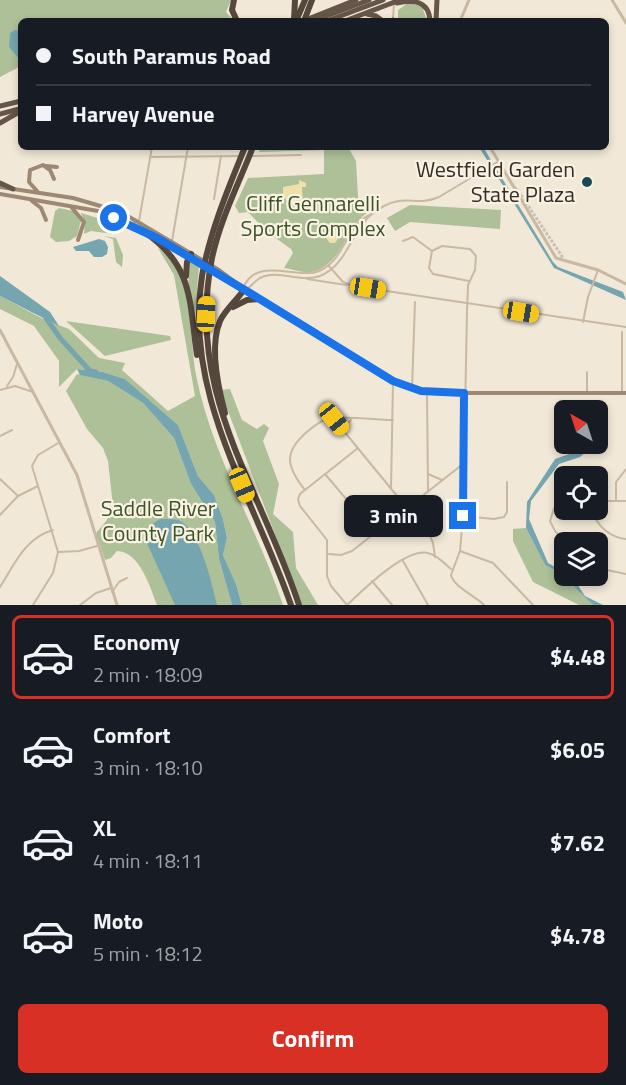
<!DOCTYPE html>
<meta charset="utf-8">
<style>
:root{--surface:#171b24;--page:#20242c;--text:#f1f3f6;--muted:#9ea1a6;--line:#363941;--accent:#d93025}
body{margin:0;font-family:"Titillium Web",sans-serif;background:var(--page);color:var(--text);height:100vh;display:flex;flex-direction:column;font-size:22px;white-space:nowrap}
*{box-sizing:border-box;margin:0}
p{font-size:20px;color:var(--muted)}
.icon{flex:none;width:33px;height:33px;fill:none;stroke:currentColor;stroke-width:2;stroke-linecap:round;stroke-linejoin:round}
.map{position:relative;height:605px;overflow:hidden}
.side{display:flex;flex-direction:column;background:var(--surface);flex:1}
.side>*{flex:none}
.top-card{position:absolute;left:18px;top:18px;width:591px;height:132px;border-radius:9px;box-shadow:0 3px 9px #0003;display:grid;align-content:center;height:132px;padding:0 18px;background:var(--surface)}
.needle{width:39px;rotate:321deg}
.tools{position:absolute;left:554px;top:400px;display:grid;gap:12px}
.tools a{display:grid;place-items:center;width:54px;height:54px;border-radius:9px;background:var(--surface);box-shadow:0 3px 9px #0003;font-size:30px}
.end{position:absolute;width:27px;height:27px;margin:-14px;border:8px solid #1a73e8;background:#fff;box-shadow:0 0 0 3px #fff}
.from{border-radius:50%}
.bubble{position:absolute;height:42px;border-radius:9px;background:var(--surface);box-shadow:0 3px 9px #0003;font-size:20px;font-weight:700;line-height:42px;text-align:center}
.car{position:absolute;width:18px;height:36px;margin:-18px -9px;border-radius:8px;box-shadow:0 0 4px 2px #0007;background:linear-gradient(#f5c518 24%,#345 0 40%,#f5c518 0 76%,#345 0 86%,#f5c518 0)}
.top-card b{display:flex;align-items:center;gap:21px;height:57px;font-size:22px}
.top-card b+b{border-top:2px solid var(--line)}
.top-card i{width:15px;height:15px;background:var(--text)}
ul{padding:10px 0 0;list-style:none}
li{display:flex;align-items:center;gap:18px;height:84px;margin:0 12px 9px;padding:0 6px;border:3px solid transparent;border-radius:9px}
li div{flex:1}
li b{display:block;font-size:22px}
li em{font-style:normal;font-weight:700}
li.current{border-color:var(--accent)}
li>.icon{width:54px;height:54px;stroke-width:1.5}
.primary-button{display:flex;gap:12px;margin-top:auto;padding:12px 18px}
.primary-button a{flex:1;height:69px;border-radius:9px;background:var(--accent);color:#fff;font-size:24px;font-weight:700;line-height:69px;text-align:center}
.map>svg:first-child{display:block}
.green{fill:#adc097}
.sand{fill:#efe0ab}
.water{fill:#75a5af}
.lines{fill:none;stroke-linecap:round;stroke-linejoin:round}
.river{stroke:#75a5af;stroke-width:5}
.tertiary-tunnel{stroke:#cbc2b3;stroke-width:3;stroke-dasharray:3 1.5;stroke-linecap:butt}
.minor{stroke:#c9b9a3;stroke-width:2}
.tertiary{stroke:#c9b9a3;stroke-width:3}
.secondary{stroke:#9d8874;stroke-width:4}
.trunk{stroke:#665649;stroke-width:5}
.motorway{stroke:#55473c;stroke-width:6}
.route{stroke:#1a73e8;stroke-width:8}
.poi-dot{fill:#1a4a56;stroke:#f9f2e3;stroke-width:2}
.labels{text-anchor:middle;stroke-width:4.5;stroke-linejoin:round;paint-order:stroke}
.poi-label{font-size:22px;fill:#342c25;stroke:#f9f2e3;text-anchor:end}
.park-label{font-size:22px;fill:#3e5328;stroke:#f9f2e3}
</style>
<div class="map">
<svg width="626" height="605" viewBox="0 0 626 605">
<rect width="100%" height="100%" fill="#f1e8d7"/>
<g class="green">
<polygon points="0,0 231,0 226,12 234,21 21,21 21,66 0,77"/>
<polygon points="408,3 422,6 427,21 398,21 398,10"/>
<path d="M261,147H348L356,161L358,197L368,212C346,227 341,267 311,272C301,273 293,269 284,268L293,253L291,249L266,231L248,212L239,213L235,206L248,178L324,174V150L259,152Z"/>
<polygon points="410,205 501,210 500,229 410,222 395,231 387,218"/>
<polygon points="59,208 73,211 81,221 77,236 69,241 56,242 50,237 55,211"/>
<polygon points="81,213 104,220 113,234 91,231 84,234 85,224"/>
<polygon points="104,236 116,238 123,255 122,267 116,262 113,239"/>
<path d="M158,248C194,269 189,337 196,375C212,456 257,527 283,605H242L236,584L223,555L227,538L223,519L214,495L198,476L178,425L125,379L103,372L77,369L59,387V361L34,326L0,309V296L47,321L69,329L99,358L125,363L122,370L168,411L195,396L174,275Z"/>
<polygon points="190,262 199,267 194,323 188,285"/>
<polygon points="66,321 170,336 171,340 105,356"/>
<path d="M77,374L108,381L143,403L174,438L191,484L215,522L219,559L232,605H157C150,587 140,552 117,551L111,558L105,560L96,533L107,520L113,506L108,461L103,448L87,429L66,391Z"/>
<polygon points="230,389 242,420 257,429 264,424 269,428 263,441 279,484 273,514 293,532 296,568 318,605 302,605 223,398 221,390"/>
<polygon points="526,528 545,565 560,573 593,605 579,605 533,582 513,541 513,529"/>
</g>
<g class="sand">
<polygon points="299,180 306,183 306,187 302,187 303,202 291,204 283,197 283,187 299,184"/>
<polygon points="330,229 343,232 335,243 330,243 326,238"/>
</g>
<g class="water">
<polygon points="15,30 21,31 21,61 9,47 10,33"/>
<polygon points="479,147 483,147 553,262 558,267 623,292 626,300 554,268"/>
<polygon points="99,239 105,241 108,247 107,254 102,257 94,257 89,251 76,251 73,247"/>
<polygon points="0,276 50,312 59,326 0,296"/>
<polygon points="77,369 103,372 125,379 178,425 198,476 214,495 223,519 227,538 223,555 236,584 242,605 232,605 219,559 215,522 191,484 174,438 143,403 108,381 80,375"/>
<polygon points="584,444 596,444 580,457 559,464 531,501 529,519 548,563 564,572 564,576 573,578 585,596 603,605 593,605 560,573 545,565 526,528 527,502 555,459 575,452"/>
<path d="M160,519C165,519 173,519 178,520C200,528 212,585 217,605H175L146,541L150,526Z"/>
</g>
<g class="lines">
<polyline class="river" points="46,318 60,338 90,371 96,372"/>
<polyline class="tertiary-tunnel" points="521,195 563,258"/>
<g class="minor">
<polyline points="393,18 394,3"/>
<polyline points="252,156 301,155"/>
<polyline points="150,157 241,156"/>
<polyline points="515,187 521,195"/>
<polyline points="214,199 221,156"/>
<polyline points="129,224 139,221 152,147"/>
<polyline points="172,241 188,147"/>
<polyline points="403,241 413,237 432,251"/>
<path d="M432,251L442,246L470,249L476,256L475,270L468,285L467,311L463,516L460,551L451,575C454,587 474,595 484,605"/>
<polyline points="432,251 429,268 433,274 469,281"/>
<polyline points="329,266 343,282 353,286 626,327"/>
<polyline points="307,279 346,285"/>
<path d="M243,289C255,255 296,280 319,271C346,260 345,224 372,214"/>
<path d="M246,290C251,286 255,281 260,278C278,269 301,283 320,276C348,265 351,230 373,213C405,190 413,208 439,197L499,161"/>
<polyline points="583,322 588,297 598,270"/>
<polyline points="622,332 622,393"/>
<polyline points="587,372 587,394"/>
<polyline points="7,386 13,377 17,364"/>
<polyline points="412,389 415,302"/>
<polyline points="0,390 15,386 33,392"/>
<polyline points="427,392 428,491"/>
<polyline points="334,419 406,507"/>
<polyline points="345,433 345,426 351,420"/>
<polyline points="0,436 12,430"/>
<polyline points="325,474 375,533"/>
<polyline points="428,474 442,480"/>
<polyline points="0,479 18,496"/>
<polyline points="391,489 393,381"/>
<path d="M305,490C286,466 283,452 308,431C314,426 320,421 327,419C347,415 372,420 393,420"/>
<polyline points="597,501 626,501"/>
<polyline points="616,501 616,482 626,469"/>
<polyline points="564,502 554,508 550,521 555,531 568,543"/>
<path d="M593,510C595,525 611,538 626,539"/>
<polyline points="0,515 18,496 38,486"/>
<polyline points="463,516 494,519 504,517 507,512 507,482"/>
<polyline points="425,524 433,543 435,557"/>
<polyline points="460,551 493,563 533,605"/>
<polyline points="59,552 79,551 97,546"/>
<polyline points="329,554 341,555 352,551 463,464"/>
<polyline points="403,561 428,605"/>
<polyline points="597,568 626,574"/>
<polyline points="372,581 392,605"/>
<path d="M0,587C14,565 25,538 53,530"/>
<polyline points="112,592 119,582 127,578"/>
<polyline points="33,605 53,573 58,552 32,466 38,455 60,442"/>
<polyline points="80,605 96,593 111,588"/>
<polyline points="347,605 331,586 327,576 327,540 300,506 298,499 300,494 358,448"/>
<path d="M347,605C363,590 405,548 428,553C437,555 444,563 451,569"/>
</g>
<g class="tertiary">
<polyline points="612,0 626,23"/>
<polyline points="460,21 469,0"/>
<polyline points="490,147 556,258 598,270 626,284"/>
<polyline points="0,330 77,475 117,605"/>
</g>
<g class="secondary">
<polyline points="46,166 57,167"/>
<polyline points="0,187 73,198 121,212 219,270 250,293"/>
<polyline points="37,191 29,182 30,170 43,165 50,170 54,179"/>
<polyline points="0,194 98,211 146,233"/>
<polyline points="32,201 41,208 46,220"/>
<polyline points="72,208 84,222 78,240"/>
<polyline points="155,238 393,381 412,389 437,393 626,393"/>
</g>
<g class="trunk">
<path d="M397,3C413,0 429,0 430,21"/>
<polyline points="367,14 376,16 383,21"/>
<polyline points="393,20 393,21"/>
<polyline points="303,21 356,0"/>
<polyline points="313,21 369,0"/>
<polyline points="327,21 383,0"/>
<polyline points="345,21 400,0"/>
<polyline points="436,21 437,0"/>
<polyline points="0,106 21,101"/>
<polyline points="0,114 19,109"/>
<polyline points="0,123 21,111"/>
<polyline points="0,183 13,189"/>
</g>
<g class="motorway">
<polyline points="234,0 232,10 237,21"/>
<polyline points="294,20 295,0"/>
<polyline points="296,21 305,0"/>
<polyline points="304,21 312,0"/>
<path d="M245,147C228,189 210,231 202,276C183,396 254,497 291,605"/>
<path d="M253,147C239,183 220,220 212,258C185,394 259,483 299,605"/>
<path d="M146,233C194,267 189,302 197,355"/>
<polyline points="186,276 187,262 191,254"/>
<polyline points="233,307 247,300 259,299"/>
<path d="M225,413C218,387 209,347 220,321C225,310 236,301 243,291"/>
</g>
</g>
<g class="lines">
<polyline class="route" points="114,218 157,238 250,293 393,381 421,391 464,393 463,516"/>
</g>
<circle class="poi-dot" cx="587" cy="182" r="6"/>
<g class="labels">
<g class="poi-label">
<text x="575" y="177">Westfield Garden<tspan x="575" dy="25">State Plaza</tspan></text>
</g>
<g class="park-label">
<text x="313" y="211">Cliff Gennarelli<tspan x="313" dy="25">Sports Complex</tspan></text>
<text x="158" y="516">Saddle River<tspan x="158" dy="25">County Park</tspan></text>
</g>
</g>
</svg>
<div class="tools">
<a><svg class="needle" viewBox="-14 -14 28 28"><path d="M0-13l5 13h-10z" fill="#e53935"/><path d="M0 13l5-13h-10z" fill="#9ea1a6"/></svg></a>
<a><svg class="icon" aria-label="locate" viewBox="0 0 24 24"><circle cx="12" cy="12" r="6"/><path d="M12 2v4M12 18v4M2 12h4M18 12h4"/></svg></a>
<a><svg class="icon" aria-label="layers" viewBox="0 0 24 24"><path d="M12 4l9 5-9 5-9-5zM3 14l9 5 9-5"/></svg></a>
</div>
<i class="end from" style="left:114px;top:218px"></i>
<i class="end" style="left:463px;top:516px"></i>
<div class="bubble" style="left:344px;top:495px;width:99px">3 min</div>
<i class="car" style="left:368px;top:288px;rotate:99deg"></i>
<i class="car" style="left:521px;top:312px;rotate:99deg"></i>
<i class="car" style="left:206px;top:314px;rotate:3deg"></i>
<i class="car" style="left:334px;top:419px;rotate:141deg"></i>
<i class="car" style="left:242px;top:485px;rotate:157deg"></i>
<div class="top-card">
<b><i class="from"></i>South Paramus Road</b>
<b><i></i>Harvey Avenue</b>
</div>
</div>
<section class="side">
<ul>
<li class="current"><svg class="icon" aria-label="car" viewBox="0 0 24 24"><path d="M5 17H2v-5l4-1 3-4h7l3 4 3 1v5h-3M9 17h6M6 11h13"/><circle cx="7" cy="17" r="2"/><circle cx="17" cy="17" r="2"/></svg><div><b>Economy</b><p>2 min · 18:09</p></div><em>$4.48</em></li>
<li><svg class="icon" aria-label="car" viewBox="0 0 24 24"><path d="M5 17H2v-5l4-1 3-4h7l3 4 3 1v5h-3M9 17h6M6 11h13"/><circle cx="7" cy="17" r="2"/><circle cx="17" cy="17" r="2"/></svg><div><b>Comfort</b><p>3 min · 18:10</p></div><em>$6.05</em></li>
<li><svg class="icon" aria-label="car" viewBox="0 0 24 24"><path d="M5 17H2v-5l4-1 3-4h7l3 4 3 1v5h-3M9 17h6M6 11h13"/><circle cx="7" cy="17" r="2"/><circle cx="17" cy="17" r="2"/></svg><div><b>XL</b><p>4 min · 18:11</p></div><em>$7.62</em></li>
<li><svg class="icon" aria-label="car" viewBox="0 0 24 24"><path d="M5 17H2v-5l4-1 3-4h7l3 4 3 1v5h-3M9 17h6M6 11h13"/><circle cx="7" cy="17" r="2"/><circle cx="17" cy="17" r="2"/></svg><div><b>Moto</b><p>5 min · 18:12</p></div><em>$4.78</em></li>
</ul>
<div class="primary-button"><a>Confirm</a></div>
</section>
